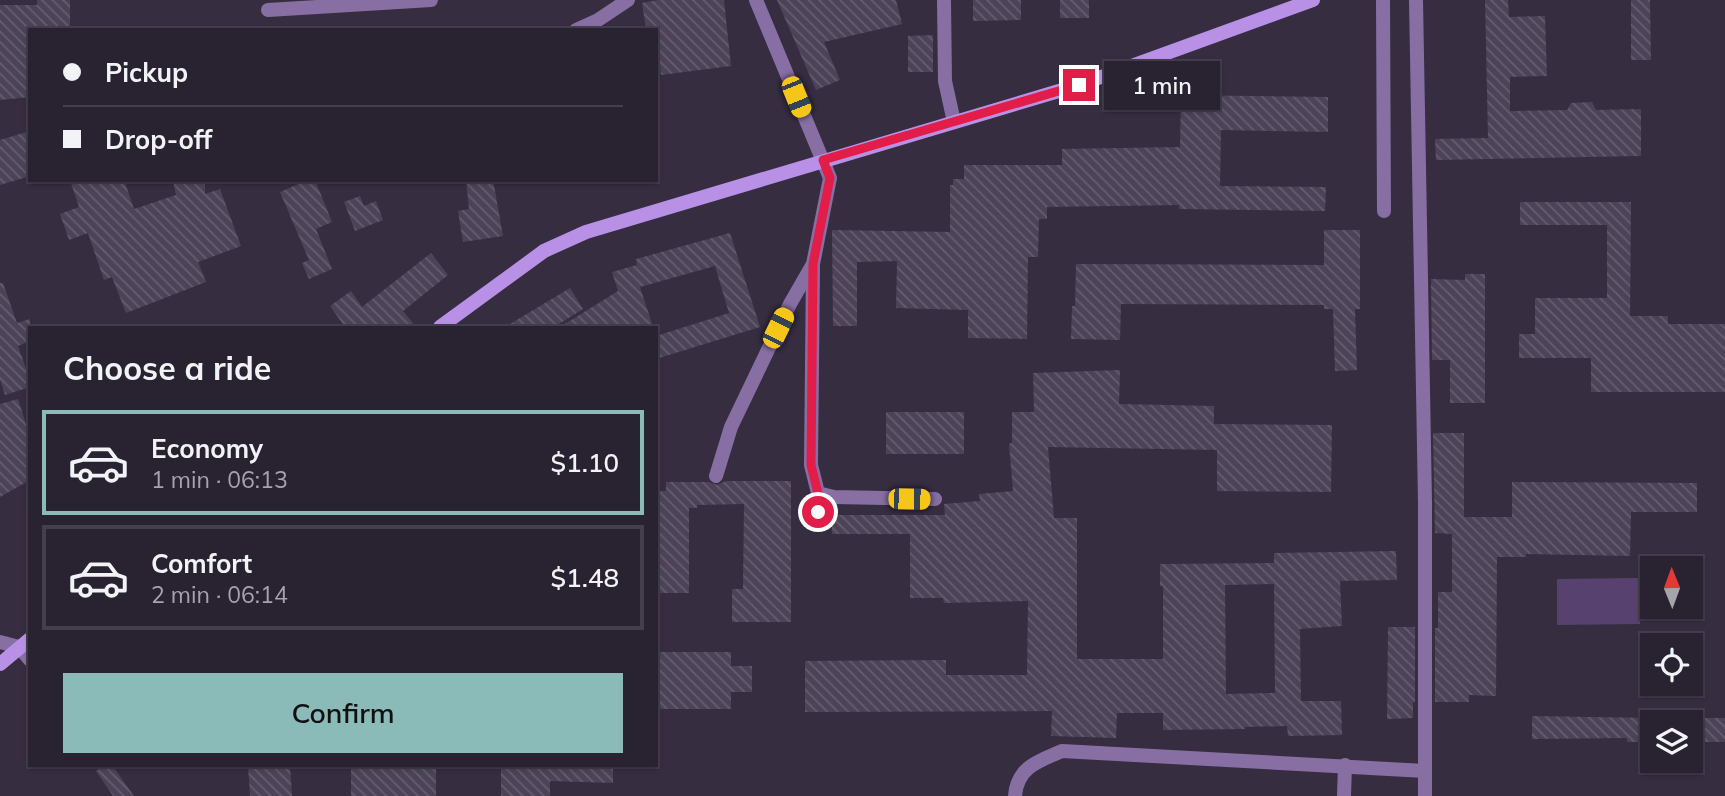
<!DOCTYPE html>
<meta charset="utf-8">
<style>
:root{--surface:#282231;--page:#302a39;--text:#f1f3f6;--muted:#a5a4ab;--line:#443f4d;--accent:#8bbbb9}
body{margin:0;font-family:Mulish,sans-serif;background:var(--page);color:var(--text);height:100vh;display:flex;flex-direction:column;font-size:26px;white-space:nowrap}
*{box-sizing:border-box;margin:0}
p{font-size:23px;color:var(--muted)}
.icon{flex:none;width:38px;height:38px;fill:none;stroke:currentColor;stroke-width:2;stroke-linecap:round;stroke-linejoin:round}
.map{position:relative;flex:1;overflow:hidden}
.panel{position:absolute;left:28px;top:326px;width:630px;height:441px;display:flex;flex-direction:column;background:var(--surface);border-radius:0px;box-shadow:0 2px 5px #0004,0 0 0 2px var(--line)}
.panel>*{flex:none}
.top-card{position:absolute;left:28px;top:28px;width:630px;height:154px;border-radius:0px;box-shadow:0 2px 5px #0004,0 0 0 2px var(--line);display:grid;align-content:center;height:154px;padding:0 35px;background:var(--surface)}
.needle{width:46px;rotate:359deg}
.tools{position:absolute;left:1640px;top:556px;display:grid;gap:14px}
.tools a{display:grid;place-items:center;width:63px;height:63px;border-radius:0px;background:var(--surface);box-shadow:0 2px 5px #0004,0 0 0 2px var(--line);font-size:35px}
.end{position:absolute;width:32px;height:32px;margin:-16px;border:9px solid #e11d48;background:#fff;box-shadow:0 0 0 4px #fff}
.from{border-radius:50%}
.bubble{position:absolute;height:49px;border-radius:0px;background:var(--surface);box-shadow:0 2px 5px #0004,0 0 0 2px var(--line);font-size:23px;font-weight:600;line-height:49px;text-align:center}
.car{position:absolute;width:21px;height:42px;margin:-21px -10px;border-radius:9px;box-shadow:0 0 5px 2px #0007;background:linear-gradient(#f5c518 24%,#345 0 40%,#f5c518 0 76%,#345 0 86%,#f5c518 0)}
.top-card b{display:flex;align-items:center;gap:24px;height:66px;font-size:26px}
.top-card b+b{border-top:2px solid var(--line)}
.top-card i{width:18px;height:18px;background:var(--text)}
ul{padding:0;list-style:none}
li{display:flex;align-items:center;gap:21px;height:105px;margin:0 14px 10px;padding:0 21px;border:4px solid var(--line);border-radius:0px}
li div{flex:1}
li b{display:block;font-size:26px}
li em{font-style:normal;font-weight:600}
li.on{border-color:var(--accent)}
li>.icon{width:63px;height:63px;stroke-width:1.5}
h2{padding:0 35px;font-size:32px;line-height:84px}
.action{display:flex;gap:14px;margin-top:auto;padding:14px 35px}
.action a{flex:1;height:80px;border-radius:0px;background:var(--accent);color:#111;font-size:28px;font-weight:600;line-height:80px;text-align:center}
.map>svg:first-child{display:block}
.pitch{fill:#57426f}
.building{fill:url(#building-back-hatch);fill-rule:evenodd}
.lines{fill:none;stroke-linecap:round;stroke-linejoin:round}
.street{stroke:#876fa4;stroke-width:14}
.secondary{stroke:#b891e6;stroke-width:14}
.route{stroke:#e11d48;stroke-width:9}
</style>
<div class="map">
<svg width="1725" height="796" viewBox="0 0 1725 796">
<defs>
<pattern id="building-back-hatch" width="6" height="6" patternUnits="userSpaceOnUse" patternTransform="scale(1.75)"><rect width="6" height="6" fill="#4c4358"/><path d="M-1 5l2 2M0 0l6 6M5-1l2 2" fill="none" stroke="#655d6f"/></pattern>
</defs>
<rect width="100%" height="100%" fill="#362d41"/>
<polygon class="pitch" points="1639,578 1640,624 1557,625 1557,579"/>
<g class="building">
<polygon points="37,0 70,0 70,30 30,30 30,97 0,100 0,5 37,5"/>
<polygon points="658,0 724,0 731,66 661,75 656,30 655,28 646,29 642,3"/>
<polygon points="777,0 896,0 902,24 824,42 840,80 816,90"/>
<polygon points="973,0 1021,0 1021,20 973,21"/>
<rect x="1060" y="0" width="29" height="18"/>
<polygon points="1485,0 1508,0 1509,17 1545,16 1547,76 1510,77 1510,111 1567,110 1571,103 1592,102 1596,110 1641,109 1641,156 1436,160 1435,139 1488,138"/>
<polygon points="1631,0 1650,0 1651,60 1631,60"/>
<polygon points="933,35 933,72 908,72 908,36"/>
<polygon points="1181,95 1328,97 1328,132 1221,130 1220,186 1326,187 1325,211 1179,209 1179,205 1047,207 1047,219 1039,219 1038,257 1028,257 1027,339 968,338 968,310 896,308 897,261 857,262 857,326 833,326 832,230 950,232 950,185 953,185 953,179 964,179 964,165 1062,165 1062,149 1180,147"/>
<polygon points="30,131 30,176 0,185 0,140"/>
<polygon points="70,180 124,180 134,209 176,195 173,180 205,180 205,194 220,189 241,246 198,262 206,282 126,313 112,277 104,280 88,233 69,240 60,214 79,207"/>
<polygon points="308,180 315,180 332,222 316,229 332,269 309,279 302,263 309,260 280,192"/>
<polygon points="466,180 493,180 503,236 463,242 458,211 469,209"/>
<polygon points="360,196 364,206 376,201 383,220 355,231 344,202"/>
<polygon points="1520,202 1631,202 1630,316 1668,316 1668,324 1725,324 1725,392 1591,392 1591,358 1519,358 1519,334 1535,334 1535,298 1607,298 1607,225 1520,225"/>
<polygon points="1324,230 1360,230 1360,309 1355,309 1357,370 1335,371 1333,309 1324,309 1324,305 1121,304 1120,340 1071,339 1072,306 1075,306 1076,264 1324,265"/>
<polygon points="730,233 760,327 656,359 656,336 729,313 715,266 640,287 653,327 560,327 618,291 612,272 637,265 636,259"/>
<polygon points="431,253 448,275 403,311 416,327 345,327 330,306 351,291 362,307"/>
<polygon points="1465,274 1485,274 1485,403 1450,403 1450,360 1432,360 1431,279 1465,280"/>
<polygon points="0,283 3,283 17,323 30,319 30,341 18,346 30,380 30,387 5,395 0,380"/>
<polygon points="570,288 583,309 554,327 505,327"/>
<path d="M1120,370L1119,404L1214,406V424L1332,425L1331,492L1217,491V450L1048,447L1054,518H1077V659H1163V586H1160V564L1274,563V553L1396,551L1397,580L1340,581L1342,626L1300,629L1301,701H1341L1342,735L1288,736L1287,726L1245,727V729L1163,730V713H1117L1116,738L1051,736L1052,711L805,712V661L946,660V675H1027L1028,601L944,603L943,598H910V534H832V515H945L944,504L980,501L979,494L1013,491L1009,444L1012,443V412H1034L1033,373ZM1274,584L1275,693L1226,694L1225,585Z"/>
<polygon points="18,399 30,437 30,480 0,497 0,404"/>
<rect x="886" y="412" width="78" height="42"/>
<polygon points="1433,433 1464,433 1464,517 1512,517 1512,482 1697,483 1697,512 1631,512 1630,556 1526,554 1526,557 1497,557 1496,696 1469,695 1469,702 1435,702 1435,628 1438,628 1438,592 1452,592 1452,534 1435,533"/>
<polygon points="726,481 791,481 791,622 732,622 732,589 743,589 744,504 697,505 697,508 689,508 689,593 656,593 656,491 666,491 666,482 709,482 717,485"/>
<polygon points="1388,627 1415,627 1415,702 1413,702 1413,718 1387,719"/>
<polygon points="656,652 731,652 731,666 752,666 752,692 731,692 731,709 656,709"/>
<polygon points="1532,716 1652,718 1652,742 1627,742 1627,738 1532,739"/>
<rect x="1690" y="718" width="35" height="24"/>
<polygon points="105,765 112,765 134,796 113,796 96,771"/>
<polygon points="248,765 290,765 292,796 250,796"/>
<rect x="351" y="765" width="85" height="31"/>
<polygon points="501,765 613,765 613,783 550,781 550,796 501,796"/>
</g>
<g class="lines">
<g class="street">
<polyline points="944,0 945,81 954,122"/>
<polyline points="1383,0 1384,211"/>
<polyline points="1416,0 1425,502 1425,796"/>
<polyline points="268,10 431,0"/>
<polyline points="576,30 598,20 628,0"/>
<polyline points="813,266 811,465 818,493 834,497 935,499"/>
<polyline points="716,476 731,427 790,304 813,264 830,178 756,0"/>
<polyline points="818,512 818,493"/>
<polyline points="0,642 19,647 30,660"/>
<path d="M1015,796C1017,767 1039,761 1062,751L1425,771"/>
<polyline points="1344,796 1345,765"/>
</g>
<g class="secondary">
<polyline points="440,327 544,251 586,232 1079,85 1313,0"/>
<polyline points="0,664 30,639"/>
</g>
</g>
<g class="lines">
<polyline class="route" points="818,512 818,493 811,465 813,264 830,178 823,160 1079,85"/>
</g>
</svg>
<div class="tools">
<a><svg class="needle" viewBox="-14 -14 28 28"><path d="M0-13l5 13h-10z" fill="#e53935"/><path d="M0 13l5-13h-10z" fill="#a5a4ab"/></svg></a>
<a><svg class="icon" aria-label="locate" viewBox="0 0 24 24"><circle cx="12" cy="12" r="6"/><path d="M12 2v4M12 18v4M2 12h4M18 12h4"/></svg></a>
<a><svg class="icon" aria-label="layers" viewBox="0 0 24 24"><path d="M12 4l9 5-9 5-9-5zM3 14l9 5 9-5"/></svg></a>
</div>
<i class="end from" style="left:818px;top:512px"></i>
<i class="end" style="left:1079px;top:85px"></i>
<div class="bubble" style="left:1104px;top:61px;width:116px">1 min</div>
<i class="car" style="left:796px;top:97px;rotate:158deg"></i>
<i class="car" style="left:778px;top:328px;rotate:26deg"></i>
<i class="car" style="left:909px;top:499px;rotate:91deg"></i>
<div class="top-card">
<b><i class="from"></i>Pickup</b>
<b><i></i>Drop-off</b>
</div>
<section class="panel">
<h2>Choose a ride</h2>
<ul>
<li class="on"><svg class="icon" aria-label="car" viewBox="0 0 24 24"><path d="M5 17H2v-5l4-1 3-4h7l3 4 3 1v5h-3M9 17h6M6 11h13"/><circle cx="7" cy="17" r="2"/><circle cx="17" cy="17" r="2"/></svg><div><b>Economy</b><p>1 min · 06:13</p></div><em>$1.10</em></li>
<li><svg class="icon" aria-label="car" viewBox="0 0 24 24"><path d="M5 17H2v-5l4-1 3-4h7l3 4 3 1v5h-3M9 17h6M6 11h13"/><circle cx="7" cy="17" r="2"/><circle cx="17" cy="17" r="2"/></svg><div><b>Comfort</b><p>2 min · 06:14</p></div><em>$1.48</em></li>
</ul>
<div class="action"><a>Confirm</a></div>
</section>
</div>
